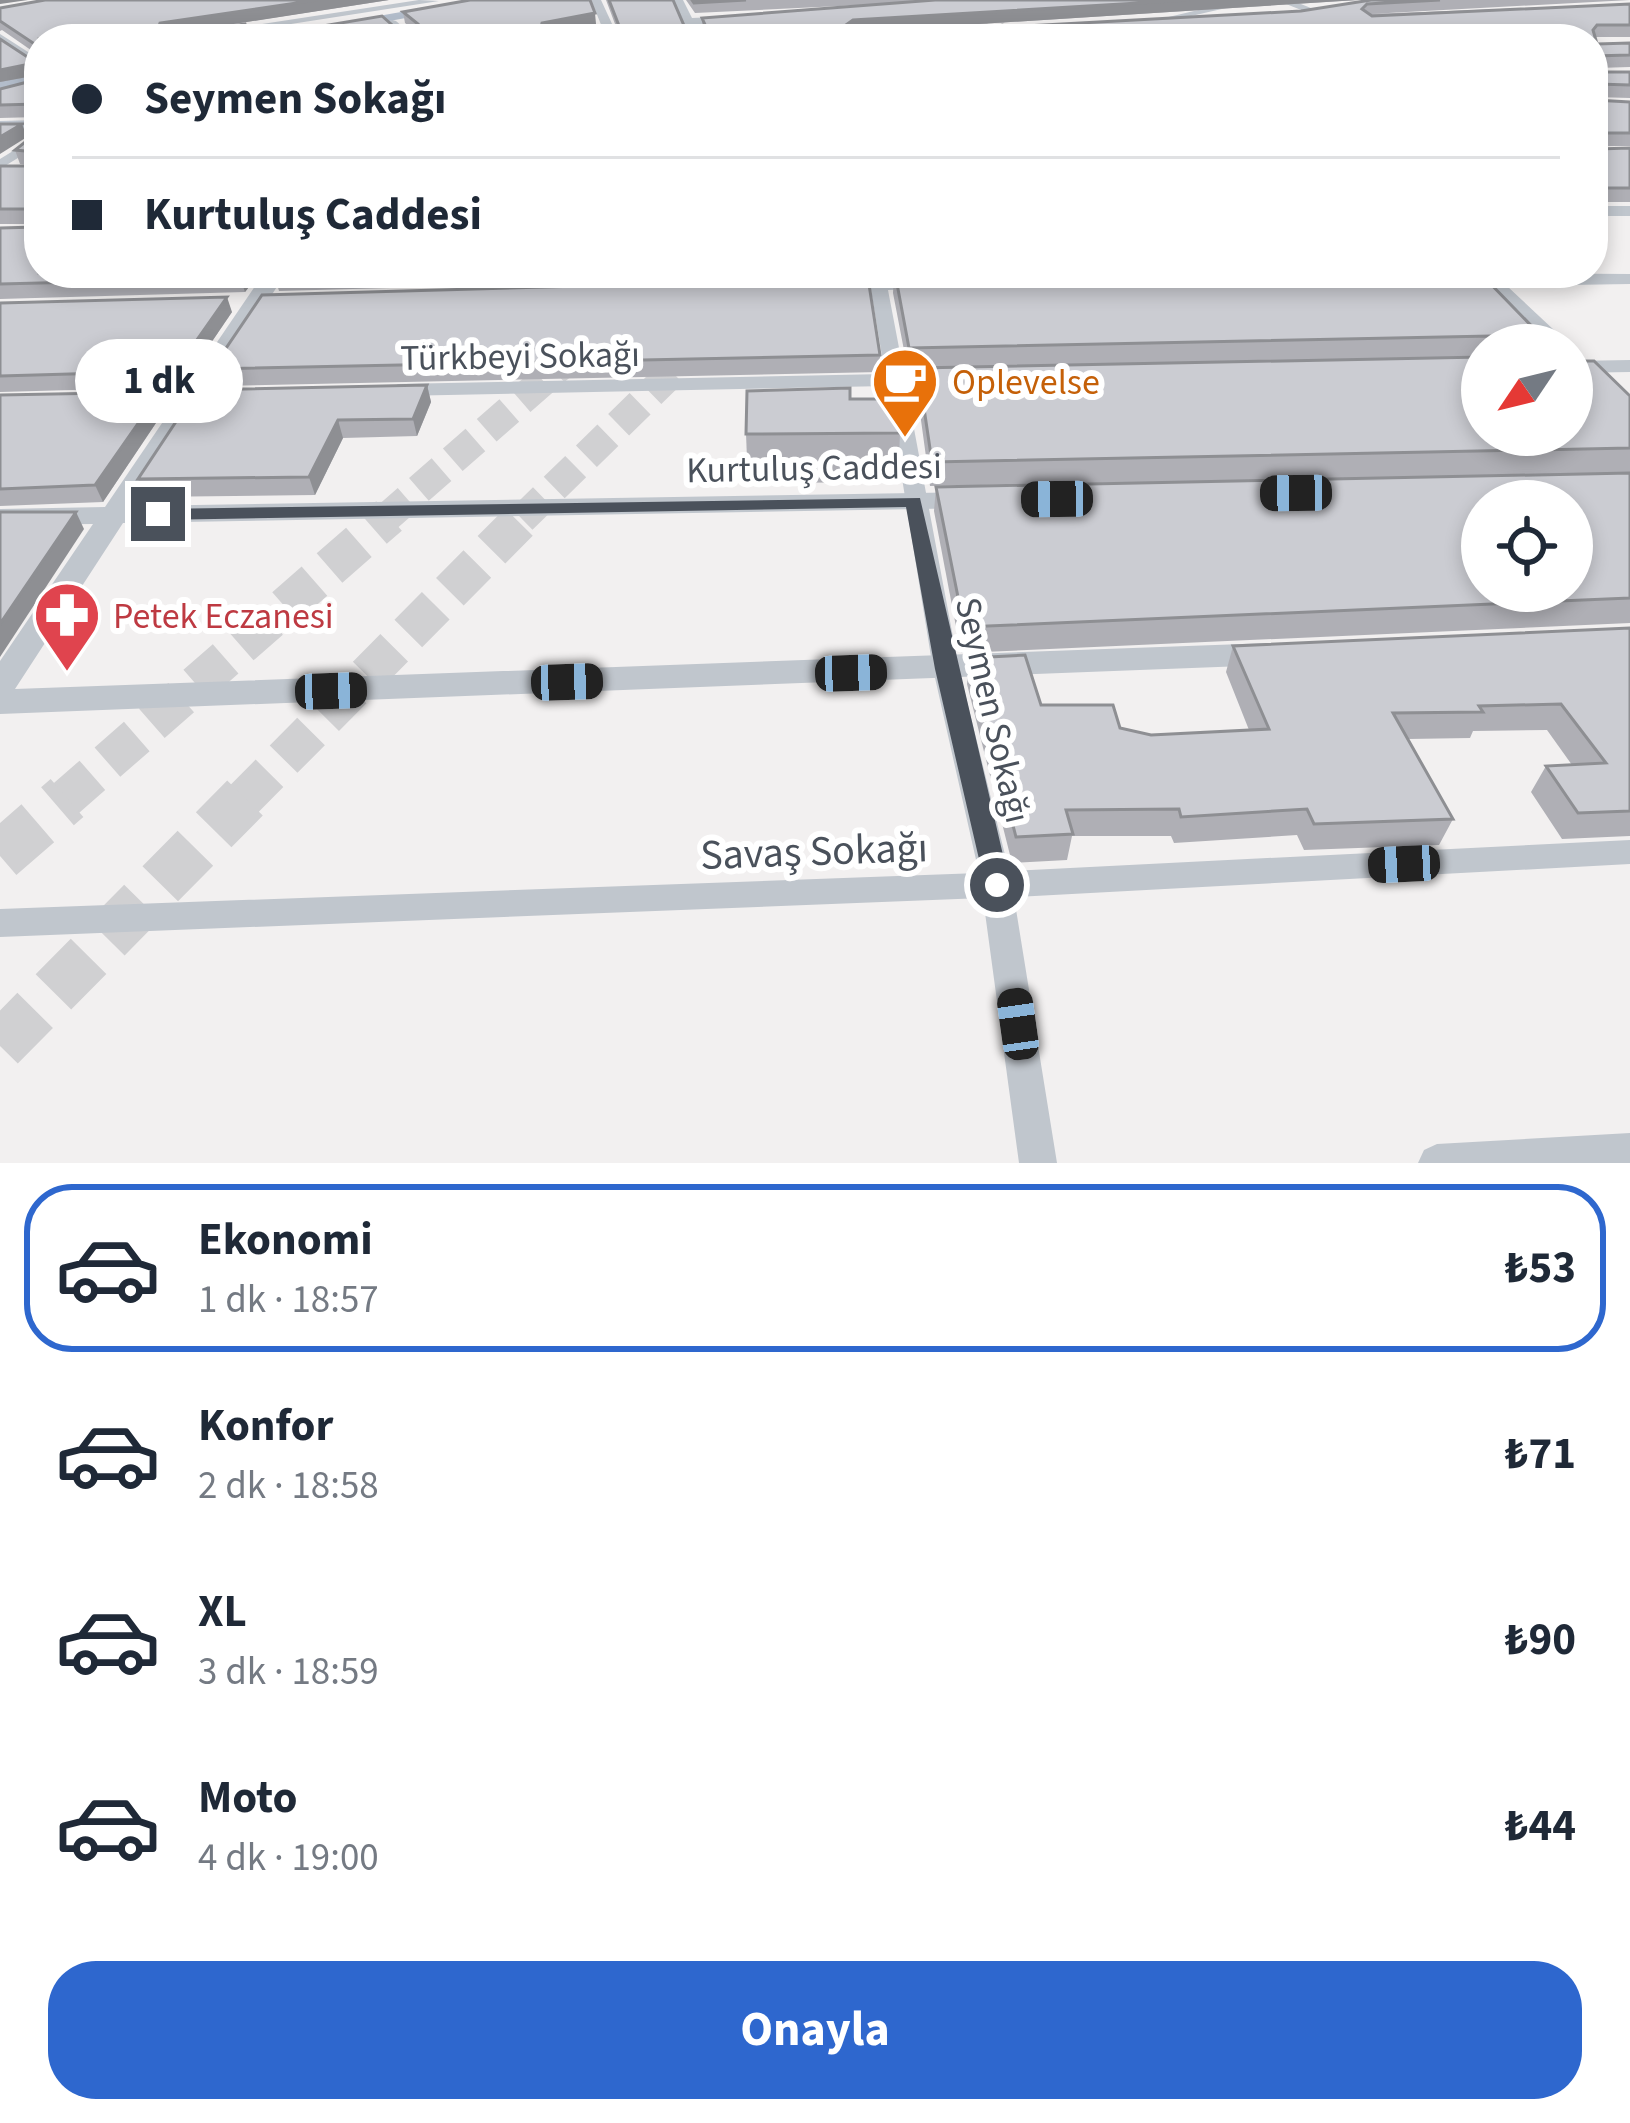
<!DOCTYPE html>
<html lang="tr">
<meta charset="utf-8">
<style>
:root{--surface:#fff;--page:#f2f2f3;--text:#1f2937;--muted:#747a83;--line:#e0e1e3;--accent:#2e67ce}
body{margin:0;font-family:"Source Sans 3",sans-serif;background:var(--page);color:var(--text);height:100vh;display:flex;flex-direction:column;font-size:45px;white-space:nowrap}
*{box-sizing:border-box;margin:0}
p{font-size:39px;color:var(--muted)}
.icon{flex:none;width:66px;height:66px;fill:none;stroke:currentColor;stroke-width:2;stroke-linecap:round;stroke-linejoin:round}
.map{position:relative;height:1163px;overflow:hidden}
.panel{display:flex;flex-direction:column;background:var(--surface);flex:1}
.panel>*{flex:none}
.hud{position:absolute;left:24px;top:24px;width:1584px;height:264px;border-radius:48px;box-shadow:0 6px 18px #0003;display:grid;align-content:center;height:264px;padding:0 48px;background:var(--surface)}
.needle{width:78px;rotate:235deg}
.fabs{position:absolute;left:1461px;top:324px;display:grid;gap:24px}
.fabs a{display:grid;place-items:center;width:132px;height:132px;border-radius:50%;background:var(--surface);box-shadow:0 6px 18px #0003;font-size:60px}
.end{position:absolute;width:54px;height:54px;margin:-27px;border:15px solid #4a515b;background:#fff;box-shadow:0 0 0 6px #fff}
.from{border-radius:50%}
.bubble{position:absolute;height:84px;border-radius:42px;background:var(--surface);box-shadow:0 6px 18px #0003;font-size:39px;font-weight:700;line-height:84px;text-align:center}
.car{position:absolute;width:36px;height:72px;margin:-36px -18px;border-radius:15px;box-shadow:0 0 9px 3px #0007;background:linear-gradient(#222 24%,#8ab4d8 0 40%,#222 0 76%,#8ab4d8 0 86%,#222 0)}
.hud b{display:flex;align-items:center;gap:42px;height:114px;font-size:45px}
.hud b+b{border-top:3px solid var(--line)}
.hud i{width:30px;height:30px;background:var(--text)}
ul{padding:21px 0 0;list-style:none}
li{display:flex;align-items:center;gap:36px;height:168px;margin:0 24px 18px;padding:0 24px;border:6px solid transparent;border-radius:48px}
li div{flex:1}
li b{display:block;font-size:45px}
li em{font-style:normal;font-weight:700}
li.on{border-color:var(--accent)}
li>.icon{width:108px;height:108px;stroke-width:1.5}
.cta{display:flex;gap:24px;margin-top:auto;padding:24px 48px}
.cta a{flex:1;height:138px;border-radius:48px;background:var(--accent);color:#fff;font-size:48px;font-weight:700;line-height:138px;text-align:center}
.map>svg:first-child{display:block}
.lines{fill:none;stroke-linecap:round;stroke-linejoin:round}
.primary-tunnel-far4{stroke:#d0d0d2;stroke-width:18;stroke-dasharray:18 9;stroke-linecap:butt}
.primary-tunnel-far3{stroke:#d0d0d2;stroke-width:22;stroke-dasharray:22 12;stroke-linecap:butt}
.primary-tunnel-far2{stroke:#d0d0d2;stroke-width:30;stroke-dasharray:30 15;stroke-linecap:butt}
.primary-tunnel-far1{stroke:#d0d0d2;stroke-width:39;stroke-dasharray:39 20;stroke-linecap:butt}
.primary-tunnel{stroke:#d0d0d2;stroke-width:50;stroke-dasharray:50 26;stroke-linecap:butt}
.minor{fill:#c0c6cd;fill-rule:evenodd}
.tertiary{fill:#c0c6cd;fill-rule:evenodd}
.secondary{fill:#c0c7d1;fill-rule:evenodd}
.primary{fill:#b3bdcb;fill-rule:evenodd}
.wall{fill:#afafb5}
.shaded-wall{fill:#8e8f93}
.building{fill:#cbccd2;stroke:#8e8f93;stroke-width:3;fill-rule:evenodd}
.route{fill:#4a515b}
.labels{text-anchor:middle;stroke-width:12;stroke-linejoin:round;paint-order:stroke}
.street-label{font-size:36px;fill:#4a515b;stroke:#fff}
.food-label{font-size:36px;fill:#c56008;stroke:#fff;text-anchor:start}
.health-label{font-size:36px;fill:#be3a42;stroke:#fff;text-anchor:start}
.near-street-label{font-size:42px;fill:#4a515b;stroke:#fff}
</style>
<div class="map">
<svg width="1630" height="1163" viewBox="0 0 1630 1163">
<rect width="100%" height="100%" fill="#f2f0f0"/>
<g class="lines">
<g class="primary-tunnel-far4">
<polyline points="903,39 943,0"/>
<polyline points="978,39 1012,0"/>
</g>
<polyline class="primary-tunnel-far3" points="635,301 667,273"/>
<g class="primary-tunnel-far2">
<polyline points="385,519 638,298"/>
<polyline points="522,519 688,357"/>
</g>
<g class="primary-tunnel-far1">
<polyline points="63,801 389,516"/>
<polyline points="242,801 525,516"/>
</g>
<g class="primary-tunnel">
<polyline points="0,856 67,798"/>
<polyline points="0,1046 245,798"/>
</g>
<g class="minor">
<polygon points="419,0 439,1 194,39 164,39"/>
<polygon points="591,0 601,0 619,39 607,39 605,33 544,39 602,27"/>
<polygon points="673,0 683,0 692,18 735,16 740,19 696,25 703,39 691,39"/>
<polygon points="1241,0 1261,0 1165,22 1160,19"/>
<polygon points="1276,0 1291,0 1343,21 1334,23"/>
<polygon points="392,20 396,21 417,39 404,39 387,23"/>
<polygon points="0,34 39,59 39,68 0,42"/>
<polygon points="39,135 39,145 0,169 0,159"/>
<rect x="1593" y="206" width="37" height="10"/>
<polygon points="869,273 885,273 887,279 927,279 936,284 927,289 888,290 904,374 945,373 955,379 945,385 906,386 959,669 1009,871 1630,840 1630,864 1014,897 1057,1163 1019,1163 983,898 0,937 0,909 979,873 933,669 887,386 398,396 388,390 398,384 885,374 871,290 836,290 827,285 836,280 870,280"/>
<polygon points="1479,273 1630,274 1630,284 1507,286 1570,345 1550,345 1488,286 1460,286 1451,281"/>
<polygon points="1630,360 1630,372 1572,373 1572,361"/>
<polygon points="213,388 220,390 220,398 128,403 118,397 128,391"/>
<polygon points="1630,1133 1630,1163 1418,1163 1424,1150 1437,1144"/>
</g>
<polygon class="tertiary" points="264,273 286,273 134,506 976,492 990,500 976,508 123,523 15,689 1270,643 1281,646 1286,654 1281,662 1270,665 0,714 0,661 93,524 0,525 0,509 105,507"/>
<polygon class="secondary" points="39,120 39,132 0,133 0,121"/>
<g class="primary">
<polygon points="468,0 505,0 290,39 250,39"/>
<polygon points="39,70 39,82 0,89 0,77"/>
</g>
</g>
<g class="wall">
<polygon points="45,0 389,0 181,32 247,32 415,31 405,23 403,12 596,24 570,29 618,32 606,0 673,0 686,30 702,32 702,18 902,3 695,13 686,0 1358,0 853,32 914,32 1301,11 1371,0 1630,0 1370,14 1630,4 1630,37 1595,37 1597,44 1630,43 1630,67 1597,68 1598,72 1630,72 1630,98 1595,97 1595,100 1630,102 1630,146 1597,146 1598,149 1630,148 1630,202 1593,202 1593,39 39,39 39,273 260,273 245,292 0,299 0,228 36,227 36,224 0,224 0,166 37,166 20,164 15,150 38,132 38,117 0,118 0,89 39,79 39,75 0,82 32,60 38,59 38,55 2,30 0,31 0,8"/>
<polygon points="276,273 866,273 865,275 279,291 275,277"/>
<polygon points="889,273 1480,273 1550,345 1482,345 1482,435 1630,396 1630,473 930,486 917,391 918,371 908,371 893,293 894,274"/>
<polygon points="0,303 232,312 181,387 0,392"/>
<polygon points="880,355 880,372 218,386 212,369"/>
<polygon points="427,385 431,402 417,436 343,438 315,495 145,497 138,479"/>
<polygon points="0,395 166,408 103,502 0,506"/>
<polygon points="850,399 900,433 898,482 748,483 746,434"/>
<polygon points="1630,473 1630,623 961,653 934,511 936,487"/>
<polygon points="1630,628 1630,836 1562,839 1531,792 1546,766 1572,765 1547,730 1473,731 1470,738 1408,739 1453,819 1439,845 1304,850 1297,835 1174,843 1171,836 1072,836 1067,860 1012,863 967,684 970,658 1041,705 1120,728 1151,735 1249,730 1226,672 1233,646"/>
</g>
<g class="shaded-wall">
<polygon points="0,0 28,0 0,4"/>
<polygon points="317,0 389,0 163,35 157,31 160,23"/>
<polygon points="1189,0 1358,0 853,32 843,38 843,27 853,20"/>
<polygon points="595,13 596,24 543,35 540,31 542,23"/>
<polygon points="34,63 38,75 0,82 0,70"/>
<polygon points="22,124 27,137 0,154 0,137"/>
<polygon points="244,273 260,273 245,292 240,278"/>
<polygon points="227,297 232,312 181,387 175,371"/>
<polygon points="427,385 431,402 417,436 413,419"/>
<polygon points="160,392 166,408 103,502 95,485"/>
<polygon points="338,420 343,438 315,495 309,477"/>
<polygon points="76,512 84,529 0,657 0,624"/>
</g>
<g class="building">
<polygon points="45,0 317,0 160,23 157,31 191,32 245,24 247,32 287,32 382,16 399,31 415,32 418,24 403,12 470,0 590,0 595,13 542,23 540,31 601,27 606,32 621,31 609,0 673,0 686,30 702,32 707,29 702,18 935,0 1189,0 853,20 843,27 847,32 914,32 1301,11 1371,0 1440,0 1367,4 1362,9 1372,16 1630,4 1630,25 1597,25 1593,30 1597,44 1630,43 1630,55 1594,56 1598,72 1630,72 1630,85 1598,84 1595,100 1630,102 1630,133 1598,133 1594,137 1598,149 1630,148 1630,188 1593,188 1593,39 39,39 39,47 0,21 0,8"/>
<polygon points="692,0 746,0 694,3"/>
<polygon points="0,39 32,60 38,59 39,48 39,273 244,273 240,278 0,284 0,228 36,227 38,214 33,209 0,209 0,166 37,166 37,152 15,150 38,132 37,104 0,105 0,89 39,79 39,67 34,63 0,70"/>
<polygon points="0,124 22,124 0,137"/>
<polygon points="276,273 403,273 275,277"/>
<polygon points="895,273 1480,273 1550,345 1494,345 1496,340 1491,336 909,348"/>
<polygon points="868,278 880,355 212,369 262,295"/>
<polygon points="227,297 175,371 0,376 0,303"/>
<polygon points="1482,357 1482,435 1572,435 1572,361 1594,361 1630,396 1630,448 932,462 918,368"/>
<polygon points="427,385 413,419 338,420 309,477 138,479 197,390"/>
<polygon points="850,388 850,399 894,399 900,433 746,434 747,391"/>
<polygon points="160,392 95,485 0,489 0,395"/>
<path d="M1630,473V598L964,627L936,487ZM1482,501H1572V591H1482Z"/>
<polygon points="0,512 76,512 0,624"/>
<polygon points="1630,628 1630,811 1578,813 1546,766 1606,763 1561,704 1479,706 1483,712 1393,713 1453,819 1314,824 1307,809 1181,817 1179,809 1066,810 1073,834 1016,837 970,658 1025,655 1041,705 1113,705 1120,728 1151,735 1269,729 1233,646"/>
</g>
<polygon class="route" points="920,498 1010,885 997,895 985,885 935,669 906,507 158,520 149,514 158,509"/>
<defs>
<g id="cafe-pin" transform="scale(3.45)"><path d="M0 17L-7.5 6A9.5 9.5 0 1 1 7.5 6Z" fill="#e8710a" stroke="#fff"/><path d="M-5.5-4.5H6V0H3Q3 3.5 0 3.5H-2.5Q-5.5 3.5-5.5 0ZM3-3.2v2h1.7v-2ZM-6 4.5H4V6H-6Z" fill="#fff"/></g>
<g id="pharmacy-pin" transform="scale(3.45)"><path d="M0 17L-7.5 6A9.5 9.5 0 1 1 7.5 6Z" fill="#e0444e" stroke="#fff"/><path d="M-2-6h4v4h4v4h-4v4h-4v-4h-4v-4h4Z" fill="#fff"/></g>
</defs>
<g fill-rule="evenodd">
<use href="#cafe-pin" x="905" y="381"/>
<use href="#pharmacy-pin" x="67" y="615"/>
</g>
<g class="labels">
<g class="street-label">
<text transform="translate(520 355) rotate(-1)" y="13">Türkbeyi Sokağı</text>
<text transform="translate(814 467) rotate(-1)" y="13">Kurtuluş Caddesi</text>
<text transform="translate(994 710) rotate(77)" y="13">Seymen Sokağı</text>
</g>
<g class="food-label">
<text x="952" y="394">Oplevelse</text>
</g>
<g class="health-label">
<text x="113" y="628">Petek Eczanesi</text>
</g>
<g class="near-street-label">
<text transform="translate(814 850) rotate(-2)" y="15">Savaş Sokağı</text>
</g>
</g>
</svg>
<div class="fabs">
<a><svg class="needle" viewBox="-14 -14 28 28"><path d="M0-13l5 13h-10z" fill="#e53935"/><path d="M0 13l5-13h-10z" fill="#747a83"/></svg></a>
<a><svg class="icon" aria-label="locate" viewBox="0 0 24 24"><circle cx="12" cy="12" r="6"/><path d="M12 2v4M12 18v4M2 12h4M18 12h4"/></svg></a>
</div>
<i class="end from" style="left:997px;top:885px"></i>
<i class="end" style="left:158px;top:514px"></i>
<div class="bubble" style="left:75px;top:339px;width:168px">1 dk</div>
<i class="car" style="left:1296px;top:493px;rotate:269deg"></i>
<i class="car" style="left:1057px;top:499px;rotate:269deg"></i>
<i class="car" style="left:851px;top:673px;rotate:88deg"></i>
<i class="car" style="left:567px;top:682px;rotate:88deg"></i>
<i class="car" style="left:331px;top:691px;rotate:88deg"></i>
<i class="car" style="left:1404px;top:864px;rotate:267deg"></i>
<i class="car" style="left:1018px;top:1024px;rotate:352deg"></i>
<div class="hud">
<b><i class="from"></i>Seymen Sokağı</b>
<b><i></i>Kurtuluş Caddesi</b>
</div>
</div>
<section class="panel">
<ul>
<li class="on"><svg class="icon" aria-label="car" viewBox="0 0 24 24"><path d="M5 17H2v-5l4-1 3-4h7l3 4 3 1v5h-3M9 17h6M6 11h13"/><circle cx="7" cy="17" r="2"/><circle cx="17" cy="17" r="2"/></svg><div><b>Ekonomi</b><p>1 dk · 18:57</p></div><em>₺53</em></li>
<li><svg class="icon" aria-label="car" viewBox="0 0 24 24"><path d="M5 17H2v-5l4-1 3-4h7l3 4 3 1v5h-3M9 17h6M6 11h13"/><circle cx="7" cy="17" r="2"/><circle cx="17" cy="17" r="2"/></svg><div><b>Konfor</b><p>2 dk · 18:58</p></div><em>₺71</em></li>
<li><svg class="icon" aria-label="car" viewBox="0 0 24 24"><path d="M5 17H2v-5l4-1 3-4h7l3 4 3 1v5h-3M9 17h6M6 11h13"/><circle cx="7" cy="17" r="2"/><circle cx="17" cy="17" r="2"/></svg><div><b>XL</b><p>3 dk · 18:59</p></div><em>₺90</em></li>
<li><svg class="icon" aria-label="car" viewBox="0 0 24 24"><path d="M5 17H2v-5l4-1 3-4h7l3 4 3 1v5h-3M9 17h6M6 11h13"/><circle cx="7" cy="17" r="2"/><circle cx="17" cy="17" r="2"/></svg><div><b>Moto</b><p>4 dk · 19:00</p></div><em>₺44</em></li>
</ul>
<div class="cta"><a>Onayla</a></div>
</section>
